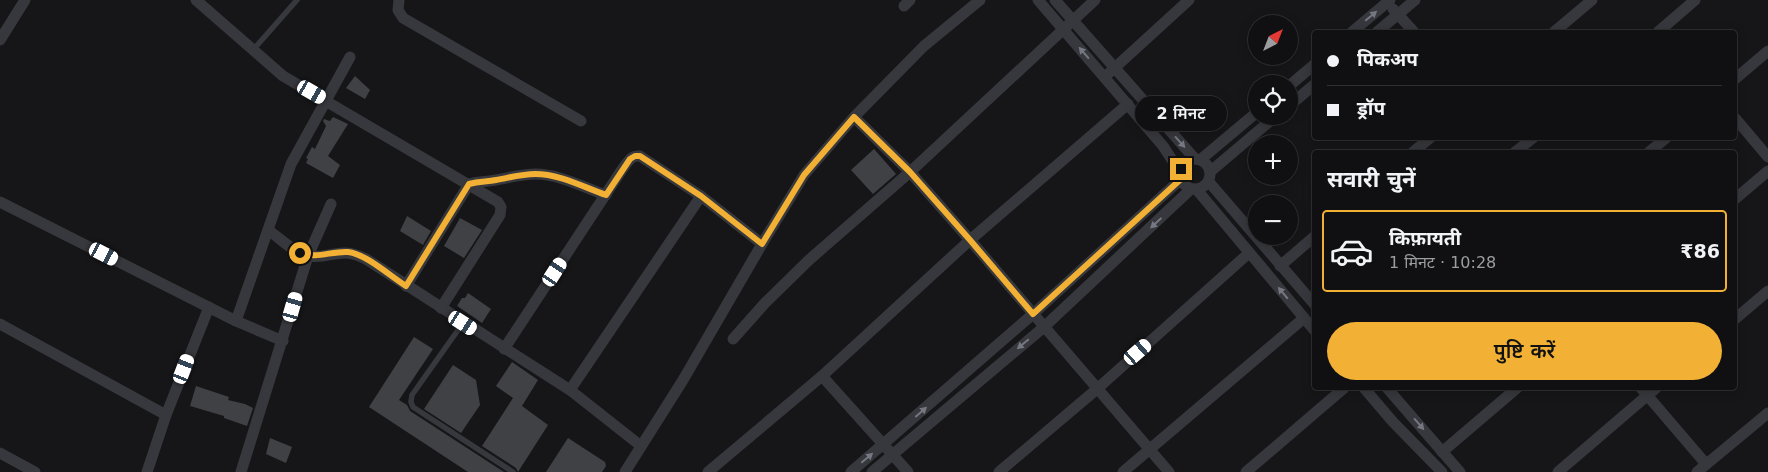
<!DOCTYPE html>
<html lang="hi">
<meta charset="utf-8">
<style>
:root{--surface:#101012;--page:#1e1e20;--text:#f1f3f6;--muted:#9c9d9f;--line:#303032;--accent:#f2b134}
body{margin:0;font-family:"DejaVu Sans","Noto Sans Devanagari",sans-serif;background:var(--page);color:var(--text);height:100vh;display:flex;flex-direction:column;font-size:19px;white-space:nowrap}
*{box-sizing:border-box;margin:0}
p{font-size:16px;color:var(--muted)}
.icon{flex:none;width:28px;height:28px;fill:none;stroke:currentColor;stroke-width:2;stroke-linecap:round;stroke-linejoin:round}
.map{position:relative;flex:1;overflow:hidden}
.drawer{position:absolute;left:1312px;top:150px;width:425px;height:240px;display:flex;flex-direction:column;background:var(--surface);border-radius:5px;box-shadow:0 2px 12px #0003,0 0 0 1px var(--line)}
.drawer>*{flex:none}
.banner{position:absolute;left:1312px;top:30px;width:425px;height:110px;border-radius:5px;box-shadow:0 2px 12px #0003,0 0 0 1px var(--line);display:grid;align-content:center;height:110px;padding:0 15px;background:var(--surface)}
.needle{width:32px;rotate:42deg}
.buttons{position:absolute;left:1248px;top:15px;display:grid;gap:10px}
.buttons a{display:grid;place-items:center;width:50px;height:50px;border-radius:50%;background:var(--surface);box-shadow:0 2px 12px #0003,0 0 0 1px var(--line);font-size:25px}
.end{position:absolute;width:22px;height:22px;margin:-11px;border:6px solid #f2b134;background:#111;box-shadow:0 0 0 2px #111}
.from{border-radius:50%}
.bubble{position:absolute;height:35px;border-radius:18px;background:var(--surface);box-shadow:0 2px 12px #0003,0 0 0 1px var(--line);font-size:16px;font-weight:600;line-height:35px;text-align:center}
.car{position:absolute;width:15px;height:30px;margin:-15px -8px;border-radius:6px;box-shadow:0 0 4px 1px #0007;background:linear-gradient(#fff 24%,#345 0 40%,#fff 0 76%,#345 0 86%,#fff 0)}
.banner b{display:flex;align-items:center;gap:18px;height:48px;font-size:19px}
.banner b+b{border-top:1px solid var(--line)}
.banner i{width:12px;height:12px;background:var(--text)}
ul{padding:0;list-style:none}
li{display:flex;align-items:center;gap:15px;height:82px;margin:0 10px 8px;padding:0 5px;border:2px solid transparent;border-radius:5px}
li div{flex:1}
li b{display:block;font-size:19px}
li em{font-style:normal;font-weight:600}
li.on{border-color:var(--accent)}
li>.icon{width:45px;height:45px;stroke-width:1.5}
h2{padding:0 15px;font-size:22px;line-height:60px}
.primary-button{display:flex;gap:10px;margin-top:auto;padding:10px 15px}
.primary-button a{flex:1;height:58px;border-radius:30px;background:var(--accent);color:#111;font-size:20px;font-weight:600;line-height:58px;text-align:center}
.map>svg:first-child{display:block}
.building{fill:#404145}
.lines{fill:none;stroke-linecap:round;stroke-linejoin:round}
.service{stroke:#37383d;stroke-width:5.5}
.minor{stroke:#37383d;stroke-width:11}
.oneway{fill:#757881}
.route{stroke:#f2b134;stroke-width:6}
</style>
<div class="map">
<svg width="1768" height="472" viewBox="0 0 1768 472">
<rect width="100%" height="100%" fill="#161618"/>
<g class="building">
<polygon points="355,76 370,90 365,99 346,88"/>
<polygon points="333,117 348,124 328,156 340,165 333,178 306,163 308,159 306,158 312,147 315,149 326,126 323,121 324,119 330,121"/>
<polygon points="874,149 896,174 873,194 851,170"/>
<polygon points="407,216 431,231 423,245 400,231"/>
<polygon points="460,218 482,230 464,258 444,246"/>
<polygon points="468,293 491,309 482,323 457,306 462,298 465,298"/>
<polygon points="414,337 433,349 399,400 407,405 410,411 504,472 468,472 369,407"/>
<polygon points="512,362 538,380 522,406 548,425 518,472 516,468 482,446 513,398 496,386"/>
<polygon points="453,365 476,380 480,405 461,433 424,409"/>
<polygon points="196,386 229,397 228,400 245,404 253,408 247,426 224,418 224,416 190,406"/>
<polygon points="270,438 292,447 286,463 266,454"/>
<polygon points="568,438 605,462 606,466 602,472 546,472"/>
</g>
<g class="lines">
<g class="service">
<polyline points="253,50 297,0"/>
<polyline points="463,323 412,395 411,402 413,407 513,472"/>
</g>
<g class="minor">
<polyline points="196,0 283,76 498,202 501,207 500,215 441,308"/>
<polyline points="399,0 398,10 403,18 581,121"/>
<polyline points="1038,0 1163,146 1180,172"/>
<polyline points="1055,0 1195,159"/>
<polyline points="904,6 910,0"/>
<polyline points="1393,9 1414,32"/>
<polyline points="1352,32 1390,0"/>
<polyline points="1377,32 1415,0"/>
<polyline points="1554,32 1592,0"/>
<polyline points="1658,32 1695,0"/>
<polyline points="0,40 25,0"/>
<polyline points="1109,73 1189,0"/>
<polyline points="1735,79 1768,51"/>
<polyline points="1289,86 1315,64"/>
<polyline points="1289,106 1315,84"/>
<polyline points="854,117 910,172 970,240 1169,472"/>
<polyline points="1735,118 1768,157"/>
<polyline points="1413,152 1430,138"/>
<polyline points="1515,152 1533,138"/>
<polyline points="1649,152 1666,138"/>
<circle cx="1195" cy="174" r="15"/>
<polyline points="1200,160 1256,113"/>
<polyline points="1211,171 1276,116"/>
<polyline points="1209,182 1315,305"/>
<polyline points="1197,190 1315,331"/>
<polyline points="1735,199 1768,171"/>
<polyline points="0,202 236,321 283,341"/>
<path d="M268,230C280,238 294,253 308,256C331,260 339,245 366,259L570,390L641,446"/>
<polyline points="1280,266 1315,236"/>
<path d="M406,286L469,184C480,181 486,182 496,180C508,178 522,174 535,174C559,174 583,187 606,195"/>
<polyline points="1735,319 1768,291"/>
<polyline points="236,321 291,164 350,57"/>
<polyline points="0,324 166,415"/>
<polyline points="733,339 765,303 809,260 910,172 1095,0"/>
<path d="M504,349L623,168C628,162 631,155 640,156L701,196L762,244"/>
<polyline points="822,376 908,472"/>
<polyline points="1364,388 1393,422 1442,472"/>
<polyline points="1387,388 1460,472"/>
<polyline points="1641,388 1706,464"/>
<polyline points="570,390 701,196"/>
<polyline points="1442,452 1517,388"/>
<polyline points="0,453 35,472"/>
<polyline points="147,472 166,415 209,307"/>
<polyline points="241,472 308,256 331,204"/>
<polyline points="625,472 683,380 762,244 804,175 854,117 924,46 980,0"/>
<polyline points="708,472 822,376 970,240 1128,104"/>
<polyline points="851,472 1033,314 1181,179"/>
<polyline points="872,472 1044,327 1191,189"/>
<polyline points="999,472 1097,389 1249,253"/>
<polyline points="1123,472 1304,318"/>
<polyline points="1246,472 1344,388"/>
<polyline points="1558,472 1656,388"/>
<polyline points="1697,472 1768,413"/>
</g>
</g>
<defs><path id="oneway-solid" d="M-6-.8H1V-3.2L6.5 0L1 3.2V.8H-6Z" transform="scale(1.25)"/></defs>
<g class="oneway">
<use href="#oneway-solid" transform="translate(1371 16) rotate(-40)"/>
<use href="#oneway-solid" transform="translate(1084 53) rotate(-131)"/>
<use href="#oneway-solid" transform="translate(1180 142) rotate(48)"/>
<use href="#oneway-solid" transform="translate(1156 223) rotate(137)"/>
<use href="#oneway-solid" transform="translate(1283 293) rotate(-130)"/>
<use href="#oneway-solid" transform="translate(1023 344) rotate(140)"/>
<use href="#oneway-solid" transform="translate(921 412) rotate(-41)"/>
<use href="#oneway-solid" transform="translate(1419 424) rotate(49)"/>
<use href="#oneway-solid" transform="translate(867 458) rotate(-40)"/>
</g>
<g class="lines">
<path class="route" d="M300,253C317,259 331,251 348,252C366,254 390,276 406,286L469,184C480,181 486,182 496,180C508,178 522,174 535,174C560,174 583,187 606,195L630,159L635,156H640L701,196L762,244L804,175L854,117L910,172L970,240L1033,314L1181,179V169"/>
</g>
</svg>
<div class="buttons">
<a><svg class="needle" viewBox="-14 -14 28 28"><path d="M0-13l5 13h-10z" fill="#e53935"/><path d="M0 13l5-13h-10z" fill="#9c9d9f"/></svg></a>
<a><svg class="icon" aria-label="locate" viewBox="0 0 24 24"><circle cx="12" cy="12" r="6"/><path d="M12 2v4M12 18v4M2 12h4M18 12h4"/></svg></a>
<a>+</a>
<a>−</a>
</div>
<i class="end from" style="left:300px;top:253px"></i>
<i class="end" style="left:1181px;top:169px"></i>
<div class="bubble" style="left:1135px;top:96px;width:92px">2 मिनट</div>
<i class="car" style="left:312px;top:92px;rotate:120deg"></i>
<i class="car" style="left:104px;top:254px;rotate:117deg"></i>
<i class="car" style="left:555px;top:272px;rotate:33deg"></i>
<i class="car" style="left:293px;top:307px;rotate:16deg"></i>
<i class="car" style="left:463px;top:323px;rotate:122deg"></i>
<i class="car" style="left:1138px;top:352px;rotate:49deg"></i>
<i class="car" style="left:184px;top:369px;rotate:21deg"></i>
<div class="banner">
<b><i class="from"></i>पिकअप</b>
<b><i></i>ड्रॉप</b>
</div>
<section class="drawer">
<h2>सवारी चुनें</h2>
<ul>
<li class="on"><svg class="icon" aria-label="car" viewBox="0 0 24 24"><path d="M5 17H2v-5l4-1 3-4h7l3 4 3 1v5h-3M9 17h6M6 11h13"/><circle cx="7" cy="17" r="2"/><circle cx="17" cy="17" r="2"/></svg><div><b>किफ़ायती</b><p>1 मिनट · 10:28</p></div><em>₹86</em></li>
</ul>
<div class="primary-button"><a>पुष्टि करें</a></div>
</section>
</div>
